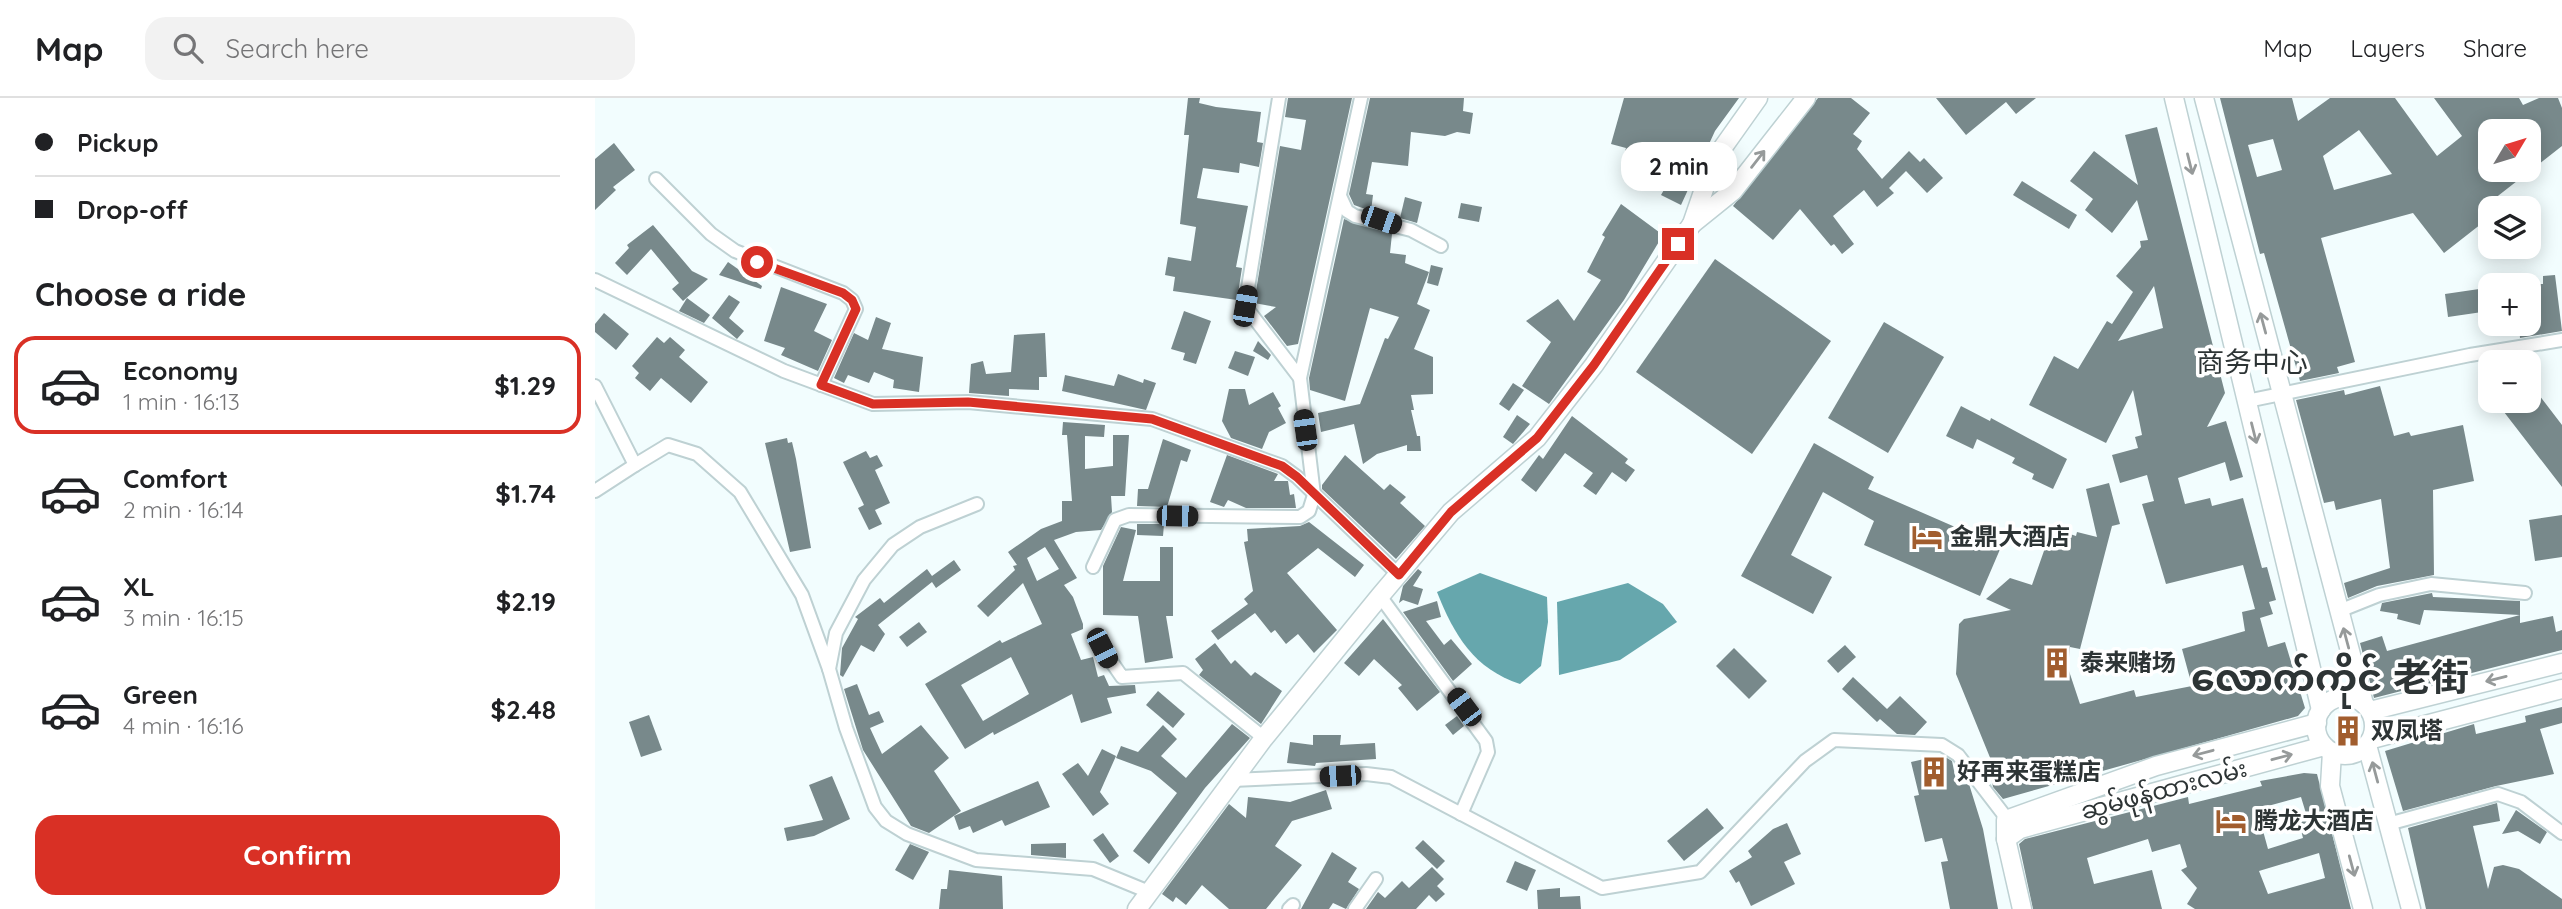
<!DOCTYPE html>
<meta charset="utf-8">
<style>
:root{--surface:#fff;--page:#f2f2f2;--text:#202124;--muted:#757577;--line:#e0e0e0;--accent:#d93025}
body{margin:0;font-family:Quicksand,"Noto Sans SC","Noto Sans Myanmar",sans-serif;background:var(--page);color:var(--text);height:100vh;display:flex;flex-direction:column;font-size:26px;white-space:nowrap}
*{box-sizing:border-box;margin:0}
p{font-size:23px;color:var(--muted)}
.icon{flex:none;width:38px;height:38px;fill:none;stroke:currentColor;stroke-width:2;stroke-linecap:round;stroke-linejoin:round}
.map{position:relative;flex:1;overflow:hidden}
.side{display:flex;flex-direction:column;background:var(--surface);width:595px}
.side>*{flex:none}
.top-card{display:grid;align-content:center;height:154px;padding:0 35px;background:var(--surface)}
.needle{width:46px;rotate:52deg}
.fabs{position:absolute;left:1883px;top:21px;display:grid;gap:14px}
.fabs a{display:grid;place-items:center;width:63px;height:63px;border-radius:14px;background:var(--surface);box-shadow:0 4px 18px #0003;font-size:35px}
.end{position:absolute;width:32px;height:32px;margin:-16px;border:9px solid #d93025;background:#fff;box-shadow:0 0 0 4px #fff}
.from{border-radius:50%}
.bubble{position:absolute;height:49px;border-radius:21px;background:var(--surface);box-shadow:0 4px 18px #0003;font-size:23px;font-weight:800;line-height:49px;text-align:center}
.car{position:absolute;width:21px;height:42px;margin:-21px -10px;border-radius:9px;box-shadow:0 0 5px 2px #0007;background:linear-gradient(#222 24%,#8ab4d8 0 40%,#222 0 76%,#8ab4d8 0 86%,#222 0)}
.top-card b{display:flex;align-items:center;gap:24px;height:66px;font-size:26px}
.top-card b+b{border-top:2px solid var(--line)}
.top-card i{width:18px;height:18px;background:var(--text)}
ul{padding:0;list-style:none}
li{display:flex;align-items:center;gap:21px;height:98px;margin:0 14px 10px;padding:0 21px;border:4px solid transparent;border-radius:21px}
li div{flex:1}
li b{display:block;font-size:26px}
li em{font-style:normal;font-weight:800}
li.active{border-color:var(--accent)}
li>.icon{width:63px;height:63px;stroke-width:1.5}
h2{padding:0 35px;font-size:32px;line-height:84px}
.cta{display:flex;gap:14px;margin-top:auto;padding:14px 35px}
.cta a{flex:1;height:80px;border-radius:21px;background:var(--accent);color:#fff;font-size:28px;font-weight:800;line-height:80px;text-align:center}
header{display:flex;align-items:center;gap:42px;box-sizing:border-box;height:98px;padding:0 35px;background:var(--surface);border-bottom:2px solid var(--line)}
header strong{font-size:33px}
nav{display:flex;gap:38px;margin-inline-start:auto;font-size:24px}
.search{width:490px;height:63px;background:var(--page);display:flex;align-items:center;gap:18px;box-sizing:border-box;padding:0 24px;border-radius:21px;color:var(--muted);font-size:26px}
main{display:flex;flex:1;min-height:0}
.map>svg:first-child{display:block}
.water{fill:#66a7ad}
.building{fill:#78898b;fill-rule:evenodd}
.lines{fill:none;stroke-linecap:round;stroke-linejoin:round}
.minor-casing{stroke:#bed1d3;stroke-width:16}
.secondary-casing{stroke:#bed1d3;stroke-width:21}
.minor{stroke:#fff;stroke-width:12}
.secondary{stroke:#fff;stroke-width:18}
.oneway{stroke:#969a9a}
.route{stroke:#d93025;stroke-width:9}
.labels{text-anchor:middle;stroke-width:7;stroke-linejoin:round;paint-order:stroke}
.poi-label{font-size:24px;font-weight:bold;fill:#2d3435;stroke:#fff;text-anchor:start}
.street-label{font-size:24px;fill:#2d3435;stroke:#fff}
.quarter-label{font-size:28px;fill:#2d3435;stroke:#fff}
.town-label{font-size:38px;font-weight:bold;fill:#2d3435;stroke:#fff}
</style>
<header>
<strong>Map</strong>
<div class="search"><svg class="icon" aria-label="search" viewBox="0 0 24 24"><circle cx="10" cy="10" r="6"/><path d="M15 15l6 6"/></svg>Search here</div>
<nav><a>Map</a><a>Layers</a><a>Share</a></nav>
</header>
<main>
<section class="side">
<div class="top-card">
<b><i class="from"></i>Pickup</b>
<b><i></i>Drop-off</b>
</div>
<h2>Choose a ride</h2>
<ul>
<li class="active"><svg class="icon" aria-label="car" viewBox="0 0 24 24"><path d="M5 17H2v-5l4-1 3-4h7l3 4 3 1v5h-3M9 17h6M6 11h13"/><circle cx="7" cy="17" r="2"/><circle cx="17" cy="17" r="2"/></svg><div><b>Economy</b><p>1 min · 16:13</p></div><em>$1.29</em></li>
<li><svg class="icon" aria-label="car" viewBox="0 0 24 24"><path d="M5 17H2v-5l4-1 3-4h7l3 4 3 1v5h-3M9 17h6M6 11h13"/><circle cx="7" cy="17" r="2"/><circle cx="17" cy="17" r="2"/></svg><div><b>Comfort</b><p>2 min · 16:14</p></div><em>$1.74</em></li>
<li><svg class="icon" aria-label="car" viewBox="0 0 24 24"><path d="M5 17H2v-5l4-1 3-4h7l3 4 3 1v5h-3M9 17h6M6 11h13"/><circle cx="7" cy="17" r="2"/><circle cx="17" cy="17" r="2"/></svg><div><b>XL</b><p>3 min · 16:15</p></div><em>$2.19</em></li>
<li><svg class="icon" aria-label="car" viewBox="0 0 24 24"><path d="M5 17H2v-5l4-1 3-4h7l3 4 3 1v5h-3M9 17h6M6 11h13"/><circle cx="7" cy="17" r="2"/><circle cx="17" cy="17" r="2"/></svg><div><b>Green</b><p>4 min · 16:16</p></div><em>$2.48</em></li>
</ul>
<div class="cta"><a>Confirm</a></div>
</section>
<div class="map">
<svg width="1967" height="811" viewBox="0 0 1967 811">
<rect width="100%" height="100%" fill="#f2fdfe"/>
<g class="water">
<path d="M885,475L952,499L953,524L946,568L925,586C879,571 859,537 842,494Z"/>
<polygon points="1033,485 1068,506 1082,524 1025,562 964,577 962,504"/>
</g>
<g class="building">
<polygon points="593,0 605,0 604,5 621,9 666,14 662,44 668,45 664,69 645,65 644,75 608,70 602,100 653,108 641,169 647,170 642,202 578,193 580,179 570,177 573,159 596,163 601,129 585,126 594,37 589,37"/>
<polygon points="693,0 757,0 703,246 692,248 669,218 681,209 659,205 685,48 706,52 711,22 690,19"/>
<polygon points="775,0 869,0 868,13 878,15 875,36 862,34 850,38 816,34 813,68 777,64 771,96 778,97 776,113 759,107 754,96"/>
<polygon points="1029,0 1144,0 1120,33 1086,107 1066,97 1081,71 1029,57 1031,50 1016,46"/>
<polygon points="1223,0 1256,0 1275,15 1258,36 1267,43 1262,51 1287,81 1314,53 1325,64 1329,60 1348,80 1332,95 1311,73 1294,90 1299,95 1282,109 1269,92 1238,118 1259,146 1247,156 1239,146 1236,148 1205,111 1178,142 1138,108"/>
<polygon points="1341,0 1441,0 1421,16 1411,4 1371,37"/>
<path d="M1625,0H1697L1703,23L1735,0H1800L1842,58L1867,38L1839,0H1924L1928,7L1944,0H1963L1967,10V48L1899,101L1907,110H1895V119L1849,155L1818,115L1726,140L1760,264L1742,269L1744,275L1705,283L1669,155L1665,156ZM1764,32L1797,76L1739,92L1728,58ZM1895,33H1934V72H1895ZM1678,41L1687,72L1662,79L1653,47Z"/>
<path d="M1562,29L1630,295L1612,329L1631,323L1648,379L1635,383L1630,364L1583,380L1590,406L1615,400L1617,408L1648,400L1667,470L1672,469L1681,502L1674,504L1678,516L1665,520L1673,549L1690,544L1710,610L1703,618L1408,701L1398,689L1393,663L1396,662L1361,576L1364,526L1369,521L1416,512L1391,501L1415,480L1437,487L1457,430L1481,438L1482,434L1502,439L1491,391L1514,385L1525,426L1517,428L1485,551L1475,549L1473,570L1485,606L1539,592L1541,599L1597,588L1587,551L1650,533L1647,514L1660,511L1648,467L1571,486L1547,406L1559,403L1552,377L1525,385L1517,357L1543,350L1540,339L1547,337L1538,292L1511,345L1434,307L1459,258L1483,271L1512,223L1517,226L1538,194L1521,178L1546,149L1545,143L1553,142L1542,102L1517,135L1490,112L1498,101L1475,83L1499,53L1543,87L1530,37ZM1559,188L1568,230L1523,243Z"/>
<polygon points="19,45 40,72 18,89 21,92 0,112 0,61"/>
<polygon points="1427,83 1482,117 1474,131 1418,97"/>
<polygon points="810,99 827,104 822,125 805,120"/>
<polygon points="866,105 887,109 884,124 863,120"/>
<polygon points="1026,106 1068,137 1029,202 954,306 927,288 956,244 931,223 963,201 979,223 1006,182 992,174 1010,139 1007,137"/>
<polygon points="749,121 797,136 795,155 811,157 810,165 834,174 822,206 835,212 819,251 838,259 838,296 816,297 819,312 816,312 822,338 825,338 826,353 812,353 812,347 782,356 768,366 759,326 726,334 723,315 765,306 790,240 793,241 804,219 775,210 750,303 715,292 714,280"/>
<polygon points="58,127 97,173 113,181 88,203 77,191 84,185 56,151 32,177 20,165 34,150 32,147"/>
<polygon points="1120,161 1236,243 1157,356 1041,274"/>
<polygon points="133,164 167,188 166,191 124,177"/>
<polygon points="836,167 848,170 843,188 832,185"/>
<polygon points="1960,177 1967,233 1925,240 1924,228 1934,227 1934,186 1948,186 1948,178"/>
<polygon points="186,189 232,206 219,233 237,242 223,273 186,257 190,250 169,243"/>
<polygon points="1891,190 1894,213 1853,219 1850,196"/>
<polygon points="134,197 145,204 134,220 149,233 142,241 117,220"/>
<polygon points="92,200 115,217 109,225 84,213"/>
<polygon points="589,213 616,223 601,266 588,262 590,255 576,251"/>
<polygon points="9,215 34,236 21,252 0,234 0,226"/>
<polygon points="281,219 296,225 287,251 328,259 324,294 298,290 299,282 279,274 274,285 253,277 249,285 239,280 259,235 273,242"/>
<polygon points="1289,224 1349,259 1293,355 1233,320"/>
<polygon points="450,235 452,279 444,279 444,292 414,291 414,298 374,295 376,266 388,263 391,276 416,274 419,237"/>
<polygon points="62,239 69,245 75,239 90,252 84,259 113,284 96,305 66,280 55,293 40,280 44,275 37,268"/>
<polygon points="663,243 676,257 673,262 658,253"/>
<polygon points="640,253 660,259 653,278 633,270"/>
<polygon points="523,276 548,285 549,281 561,285 551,312 467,293 470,277 519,288"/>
<polygon points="1934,284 1967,327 1967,389 1909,314 1924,303 1934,303"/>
<polygon points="918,285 929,292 914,313 904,306"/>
<polygon points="1785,288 1799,338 1814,334 1816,338 1868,327 1879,383 1838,392 1839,477 1782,488 1753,500 1749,485 1795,470 1786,401 1741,412 1739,403 1729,405 1701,302 1749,292 1750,297"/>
<polygon points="634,291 650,291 654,307 678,294 686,308 683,310 691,325 674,334 667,351 636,340 627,323"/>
<polygon points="1366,308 1395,323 1396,320 1472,361 1458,391 1437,381 1439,376 1417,365 1420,360 1382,341 1378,351 1351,338"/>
<polygon points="922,317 935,326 918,346 908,339"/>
<polygon points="977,318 1033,361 1030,365 1040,372 1031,384 1017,374 1001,397 988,388 998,375 970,355 941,394 926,382 944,357 948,361"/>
<path d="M468,324L510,327L509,339L490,338V371L518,368V337H534L530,398H516L517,414L506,432L481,434L459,442L482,480L469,487L478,499L488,526V531L476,536L486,562L498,559L503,579L509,577L514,588L540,587L541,595L512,600L517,615L486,625L477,596L399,637L398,634L370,651L330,586L405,542L407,545L447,526L428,485L393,519L382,508L420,472L418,468L422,467L413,454L446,431L467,423V403H477L472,337H467ZM450,449L464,471L442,483L432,460ZM416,559L434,596L388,623L366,587Z"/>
<polygon points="192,340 193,345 197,344 201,361 216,450 195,454 170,345"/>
<polygon points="568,341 596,352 592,364 586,362 572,409 542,408 543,391 553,391"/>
<polygon points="1219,345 1279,379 1273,391 1406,449 1385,498 1269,447 1279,423 1228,394 1196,457 1237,479 1218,516 1146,478"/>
<polygon points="271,353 275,360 282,357 288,368 280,372 295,405 280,412 287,426 274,432 263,410 269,407 248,364"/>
<polygon points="632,357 683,376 679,383 693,383 695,397 699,396 701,410 651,410 633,402 629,409 615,404"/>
<polygon points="750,357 789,392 795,386 811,399 805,405 830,428 801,461 727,391 727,387"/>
<polygon points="1967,417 1967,459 1940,463 1934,422"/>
<polygon points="714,424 769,467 760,479 723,450 692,475 742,532 719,555 703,536 691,546 680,532 676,535 660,515 623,542 616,533 653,506 649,501 658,493 649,444 653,443 652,431 705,428"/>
<polygon points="542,426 569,426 568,438 542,437"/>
<polygon points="526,429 541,432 528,483 565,483 565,449 578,449 578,518 571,518 578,560 550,565 543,518 508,517 508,468"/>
<polygon points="359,462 366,472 341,490 337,484 283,527 290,536 279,554 266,547 248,579 245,577 247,550 263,521 260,519 285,500 289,505 332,471 337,478"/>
<polygon points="823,471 827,474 818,488 828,491 823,507 808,502 804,505 808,488"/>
<polygon points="1837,495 1838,499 1925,503 1925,517 1829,512 1825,527 1802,521 1803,516 1785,513 1787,505"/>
<polygon points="842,503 846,519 831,523 849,547 856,541 877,566 858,583 808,514"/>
<polygon points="1925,517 1925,525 1958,518 1961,534 1967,532 1967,552 1779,600 1765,545 1787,538 1792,553"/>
<polygon points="788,521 845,594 822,613 803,590 807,587 779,561 764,578 749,565"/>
<polygon points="324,524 332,534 312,549 304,539"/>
<polygon points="620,545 636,566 640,562 656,578 660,574 687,593 666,626 604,577 608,572 600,561"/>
<polygon points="1250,547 1261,559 1243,575 1232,563"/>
<polygon points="1139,550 1172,583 1154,601 1121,568"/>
<polygon points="1258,579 1292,611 1305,598 1332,624 1320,637 1302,636 1285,621 1282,624 1247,591"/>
<polygon points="262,586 274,617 284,613 289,624 275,630 287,656 326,627 354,660 339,673 366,713 334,735 316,728 268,652 249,591"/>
<polygon points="563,593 590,616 578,630 551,607"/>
<polygon points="1967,609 1967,625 1945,631 1959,676 1901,688 1808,713 1790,653 1879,626 1881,636 1931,624 1930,618"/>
<polygon points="54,617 67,652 46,659 34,624"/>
<polygon points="862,618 869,628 858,637 850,627"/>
<circle cx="1753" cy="632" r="12"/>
<polygon points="637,626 655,640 610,690 554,766 538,753 582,695 556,673 521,660 526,648 543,654 568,627 582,641 566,658 591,680"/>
<polygon points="718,637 746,637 745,647 780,645 781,661 721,665 720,668 692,665 695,644 718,647"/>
<polygon points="507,651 521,658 505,694 514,706 498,718 467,676 483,665 493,678"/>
<polygon points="1347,657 1357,663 1362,687 1374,686 1388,731 1403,811 1355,811 1346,764 1353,763 1347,740 1330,744 1319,698 1324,697 1316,664"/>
<path d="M1709,675L1722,676L1756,811H1600L1592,806L1602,790L1586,772L1592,769L1585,746L1557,754L1553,741L1492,760L1499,786L1557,772L1567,811H1438L1424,746L1430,741L1593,699L1594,706L1667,688L1665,683ZM1706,699L1713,722L1704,724L1708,740L1673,751L1662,711ZM1724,755L1730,780L1673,796L1664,773Z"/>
<polygon points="237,678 255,721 219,738 192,743 189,730 228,722 214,687"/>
<polygon points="443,683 455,709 410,728 407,722 378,735 375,728 364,732 359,718"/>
<polygon points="731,692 737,711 697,723 680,748 707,767 671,811 634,811 607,787 591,807 581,799 578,804 567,796 634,706 651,720 653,699 695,704"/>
<polygon points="1902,705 1905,723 1878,728 1893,791 1899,769 1908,767 1924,771 1967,801 1967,811 1831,811 1813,730"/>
<polygon points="1112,710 1129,730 1089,763 1072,743"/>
<polygon points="1921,712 1952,734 1945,746 1923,733 1907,736"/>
<polygon points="1192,725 1206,756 1189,764 1200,786 1156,808 1144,783 1141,785 1134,773 1157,759 1153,753 1178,731"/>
<polygon points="508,735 524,758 515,765 498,742"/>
<polygon points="828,742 850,763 842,771 820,750"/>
<polygon points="471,745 471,760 436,757 436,746"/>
<polygon points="315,746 334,754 318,782 300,772"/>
<polygon points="737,754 762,770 753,784 764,791 751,811 738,805 734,811 706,811"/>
<polygon points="920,763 941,772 932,793 911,784"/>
<polygon points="837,769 849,781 842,788 850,796 841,804 834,797 821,811 771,811 783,794 790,800 807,783 814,790"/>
<polygon points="354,772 407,778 408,811 344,811 346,791 352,791"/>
<polygon points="965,790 965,799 985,798 986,811 943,811 942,792"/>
</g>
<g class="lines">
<g class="minor-casing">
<g id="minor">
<polyline points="684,0 650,208 705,280"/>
<polyline points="61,81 116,136 140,153 248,195 257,202 261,211 226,287"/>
<polyline points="745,98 752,113 760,118 816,132 846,148"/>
<polyline points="0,182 189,273 278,306 373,304 557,321 687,368 702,379 804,477"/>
<polyline points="0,288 40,367 73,347 102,356 145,394 207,497 234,571"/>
<polyline points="1652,303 1875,257 1967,242"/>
<polyline points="0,393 40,367"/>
<polyline points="382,406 325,429 298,447 269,482 241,535 234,571 251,630 280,709 291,723 312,736 381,762 498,771 554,794"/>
<polyline points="498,469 520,422 534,417 705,419 714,413 719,397 705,280 766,0"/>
<polyline points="785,498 891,643 893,654 866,716"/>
<polyline points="1744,513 1784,497 1836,486 1930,495"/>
<polyline points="507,550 527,579 588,575 669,640"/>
<polyline points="638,682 771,676 796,679 1007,790 1105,774 1210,663 1239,642 1347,647 1363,657 1416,726"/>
<polyline points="1793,726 1903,696 1926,704 1967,735"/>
<polyline points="694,811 698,807"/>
<polyline points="760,811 781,781"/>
</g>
</g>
<g class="secondary-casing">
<g id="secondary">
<polyline points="1579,0 1726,612"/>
<polyline points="1609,0 1769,606"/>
<polyline points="1097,126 1138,93 1211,0"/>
<circle cx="1750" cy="628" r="29"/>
<polyline points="1775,613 1967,565"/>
<polyline points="1777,641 1967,591"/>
<polyline points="1772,647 1816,811"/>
<polyline points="1737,654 1735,688 1768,811"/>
<polyline points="1411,741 1425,731 1729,648"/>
<polyline points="542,811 669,640 785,498 856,414 942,340 999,267 1097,126 1119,62 1163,0"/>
<polyline points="1427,811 1411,741 1411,722 1561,668 1722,625"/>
</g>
</g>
<use href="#minor" class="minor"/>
<use href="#secondary" class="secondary"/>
</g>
<defs><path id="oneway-shaft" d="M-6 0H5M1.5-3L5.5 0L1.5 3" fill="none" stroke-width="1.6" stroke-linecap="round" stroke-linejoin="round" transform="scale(1.75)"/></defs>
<g class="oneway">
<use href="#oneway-shaft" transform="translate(1163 61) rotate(-52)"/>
<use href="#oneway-shaft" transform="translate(1595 66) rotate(76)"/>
<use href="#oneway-shaft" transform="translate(1668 225) rotate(-105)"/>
<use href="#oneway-shaft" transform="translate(1659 335) rotate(76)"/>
<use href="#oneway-shaft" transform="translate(1751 540) rotate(-105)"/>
<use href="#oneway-shaft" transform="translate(1901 581) rotate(166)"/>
<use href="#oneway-shaft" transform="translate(1608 655) rotate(165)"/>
<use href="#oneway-shaft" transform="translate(1687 659) rotate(-15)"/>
<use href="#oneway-shaft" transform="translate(1780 674) rotate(-105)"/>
<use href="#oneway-shaft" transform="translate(1757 768) rotate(75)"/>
</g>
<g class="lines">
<polyline class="route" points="162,164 248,195 257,202 261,211 226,287 278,306 373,304 557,321 687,368 702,379 804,477 856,414 942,340 999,267 1083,146"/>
</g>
<defs>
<g id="hotel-bare" transform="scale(2.415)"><path d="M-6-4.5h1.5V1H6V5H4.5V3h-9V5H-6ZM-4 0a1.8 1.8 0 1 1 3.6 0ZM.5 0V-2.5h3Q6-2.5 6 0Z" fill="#a15d2e" stroke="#fff" stroke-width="2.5" paint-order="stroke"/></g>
<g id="building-bare" transform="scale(2.415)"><path d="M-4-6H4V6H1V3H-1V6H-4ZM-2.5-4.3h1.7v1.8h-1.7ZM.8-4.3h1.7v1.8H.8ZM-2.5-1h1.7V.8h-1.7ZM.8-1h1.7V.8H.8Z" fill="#a15d2e" stroke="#fff" stroke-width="2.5" paint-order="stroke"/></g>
</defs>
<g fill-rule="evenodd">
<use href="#hotel-bare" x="1332" y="439"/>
<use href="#building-bare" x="1462" y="565"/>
<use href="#building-bare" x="1753" y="633"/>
<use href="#building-bare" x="1339" y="674"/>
<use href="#hotel-bare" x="1636" y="723"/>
</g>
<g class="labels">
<g class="poi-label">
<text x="1355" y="447">金鼎大酒店</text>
<text x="1485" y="573">泰来赌场</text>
<text x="1776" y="641">双凤塔</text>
<text x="1362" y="682">好再来蛋糕店</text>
<text x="1659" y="731">腾龙大酒店</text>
</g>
<g class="street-label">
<text transform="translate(1569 692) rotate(-15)" y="8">ဆွမ်ဖုန်ထားလမ်း</text>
</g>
<g class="quarter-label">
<text x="1657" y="274">商务中心</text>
</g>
<g class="town-label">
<text x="1735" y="593">လောက်ကိုင် 老街</text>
</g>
</g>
</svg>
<div class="fabs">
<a><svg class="needle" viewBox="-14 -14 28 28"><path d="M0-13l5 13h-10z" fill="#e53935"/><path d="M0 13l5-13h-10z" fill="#757577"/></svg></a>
<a><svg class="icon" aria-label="layers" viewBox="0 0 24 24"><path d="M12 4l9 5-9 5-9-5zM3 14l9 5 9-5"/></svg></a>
<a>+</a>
<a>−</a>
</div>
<i class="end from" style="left:162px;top:164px"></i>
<i class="end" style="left:1083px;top:146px"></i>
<div class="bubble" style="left:1026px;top:44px;width:116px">2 min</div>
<i class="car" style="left:786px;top:122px;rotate:109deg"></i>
<i class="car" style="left:650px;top:208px;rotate:10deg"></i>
<i class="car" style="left:710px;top:332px;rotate:352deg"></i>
<i class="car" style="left:582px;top:418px;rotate:91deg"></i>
<i class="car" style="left:507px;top:550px;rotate:153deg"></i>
<i class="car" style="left:869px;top:609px;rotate:323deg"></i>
<i class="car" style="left:745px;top:678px;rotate:267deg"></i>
</div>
</main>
